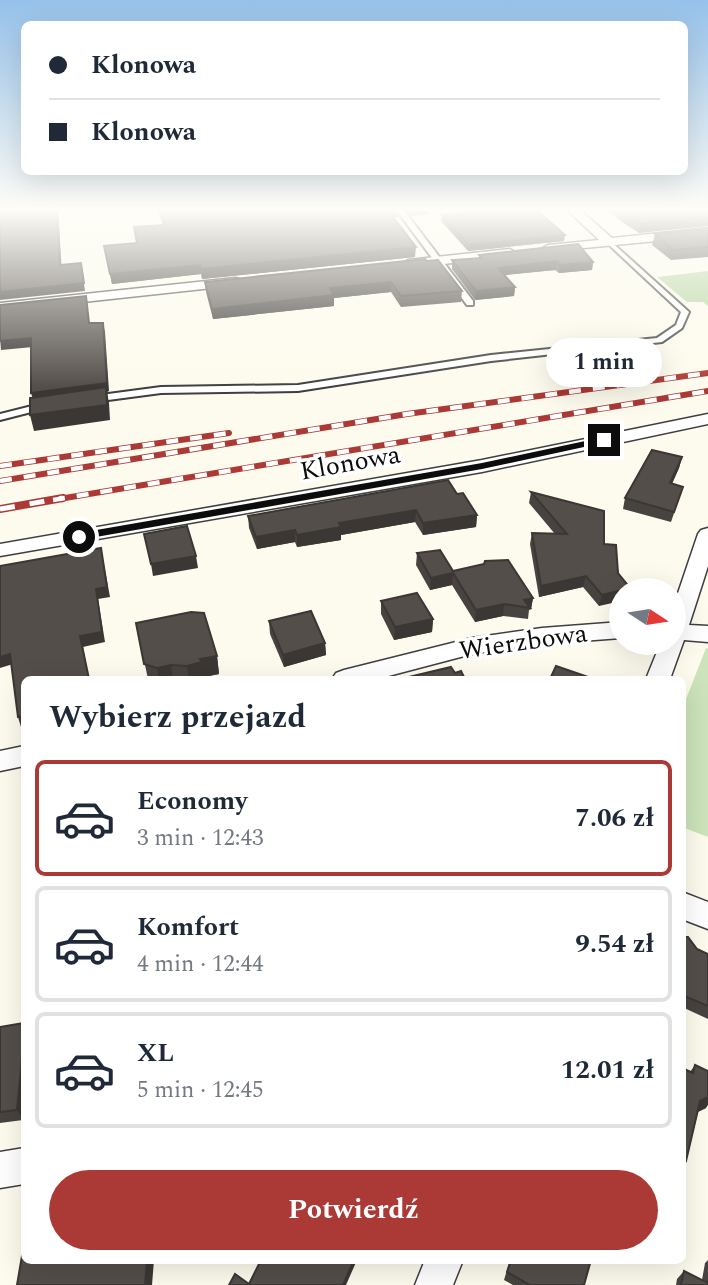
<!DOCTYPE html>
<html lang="pl">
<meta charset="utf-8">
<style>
:root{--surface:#fff;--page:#f2f2f3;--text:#1f2937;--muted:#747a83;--line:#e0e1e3;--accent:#ab3935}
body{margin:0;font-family:Spectral,serif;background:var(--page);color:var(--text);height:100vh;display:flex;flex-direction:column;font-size:26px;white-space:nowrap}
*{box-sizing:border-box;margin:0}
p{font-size:23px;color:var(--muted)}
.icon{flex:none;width:38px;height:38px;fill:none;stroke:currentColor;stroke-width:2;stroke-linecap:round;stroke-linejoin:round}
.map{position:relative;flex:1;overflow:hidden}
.panel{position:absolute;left:21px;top:676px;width:665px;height:588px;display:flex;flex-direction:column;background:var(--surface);border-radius:10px;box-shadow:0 7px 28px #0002}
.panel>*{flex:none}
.banner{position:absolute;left:21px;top:21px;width:667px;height:154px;border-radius:10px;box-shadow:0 7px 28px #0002;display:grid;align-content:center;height:154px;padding:0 28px;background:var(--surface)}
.needle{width:46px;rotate:102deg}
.tools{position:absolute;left:609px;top:578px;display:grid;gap:14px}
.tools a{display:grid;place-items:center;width:77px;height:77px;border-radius:50%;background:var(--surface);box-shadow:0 7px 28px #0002;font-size:35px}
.end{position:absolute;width:32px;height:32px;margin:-16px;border:9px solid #0c0c0c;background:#fff;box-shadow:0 0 0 4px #fff}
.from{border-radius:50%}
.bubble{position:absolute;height:49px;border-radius:24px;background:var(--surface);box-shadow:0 7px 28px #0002;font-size:23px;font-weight:700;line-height:49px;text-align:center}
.banner b{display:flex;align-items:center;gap:24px;height:66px;font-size:26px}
.banner b+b{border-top:2px solid var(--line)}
.banner i{width:18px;height:18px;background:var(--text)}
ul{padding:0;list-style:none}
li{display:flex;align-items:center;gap:21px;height:116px;margin:0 14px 10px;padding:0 14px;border:4px solid var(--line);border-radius:10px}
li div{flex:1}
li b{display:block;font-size:26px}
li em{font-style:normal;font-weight:700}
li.current{border-color:var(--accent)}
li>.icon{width:63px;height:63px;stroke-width:1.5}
h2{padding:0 28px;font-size:32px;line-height:84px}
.primary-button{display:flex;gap:14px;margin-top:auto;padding:14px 28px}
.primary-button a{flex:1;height:80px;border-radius:42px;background:var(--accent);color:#fff;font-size:28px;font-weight:700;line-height:80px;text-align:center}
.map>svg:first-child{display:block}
.green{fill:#cce3bb}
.forest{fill:#b0d29c}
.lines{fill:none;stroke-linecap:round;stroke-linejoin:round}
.service-casing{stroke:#3f3f3f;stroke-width:4}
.minor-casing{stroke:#3f3f3f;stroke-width:3}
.service{fill:#fff;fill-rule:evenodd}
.minor{fill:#fff;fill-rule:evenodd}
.rail-far1-casing{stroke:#ab3935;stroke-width:6}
.rail-casing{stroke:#ab3935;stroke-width:8}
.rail-far1{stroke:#fff;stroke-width:4.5;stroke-dasharray:12;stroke-linecap:butt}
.rail{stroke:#fff;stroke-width:5;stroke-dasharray:15;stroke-linecap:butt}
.wall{fill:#474340}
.shaded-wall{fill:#3a3734}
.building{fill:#534e4a;stroke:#3a3734;stroke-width:2}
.route{fill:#0c0c0c}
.labels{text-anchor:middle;stroke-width:7;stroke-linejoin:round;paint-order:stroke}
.street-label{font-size:26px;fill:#0c0c0c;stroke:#fff}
</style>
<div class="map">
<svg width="708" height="1285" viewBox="0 0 708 1285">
<rect width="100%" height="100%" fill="#fdfbed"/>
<polygon class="green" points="706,648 708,649 708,837 682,827 683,707"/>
<polygon class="forest" points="708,271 708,306 703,302 687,302 657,277"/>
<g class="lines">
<g class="service-casing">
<g id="service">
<polygon points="395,208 402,208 473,301 473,305 467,305"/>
<polygon points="609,240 689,312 682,328 662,342 491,361 298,391 161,393 93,402 88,399 93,396 161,387 298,385 491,355 657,338 676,325 681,312 607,243 607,241"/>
<polygon points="44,403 47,404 47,408 0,420 0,414"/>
</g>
</g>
<g class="minor-casing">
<g id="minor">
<polygon points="565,208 578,208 612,238 708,228 708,236 543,252 541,249 548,245 599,240"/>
<polygon points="510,249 517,253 515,256 408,268 401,264 408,260"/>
<polygon points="235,278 240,279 240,285 0,311 0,303"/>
<polygon points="708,414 708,424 482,472 0,556 0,544 482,460"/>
<polygon points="708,528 708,566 689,625 708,626 708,642 684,640 670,679 646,679 661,642 674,642 674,605 698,534 701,530"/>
<polygon points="621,622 621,638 542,644 472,654 377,679 332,679 336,673 344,670 472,638 542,628"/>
<polygon points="24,746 24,766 0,771 0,751"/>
<polygon points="682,892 708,902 708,929 682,919"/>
<polygon points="24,1148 24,1184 0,1188 0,1152"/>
<polygon points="425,1260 463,1260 453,1285 415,1285"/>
</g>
</g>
<use href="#service" class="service"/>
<use href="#minor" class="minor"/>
<g class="rail-far1-casing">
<g id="rail-far1">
<polyline points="0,466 229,433"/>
<polyline points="0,481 407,414 708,373"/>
<polyline points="53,500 708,391"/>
</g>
</g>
<g class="rail-casing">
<polyline id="rail" points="0,509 63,498"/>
</g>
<use href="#rail-far1" class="rail-far1"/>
<use href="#rail" class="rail"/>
</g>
<g class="wall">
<polygon points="157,208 399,208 398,217 393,218 415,257 202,279 201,274 112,284 104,246 136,243 163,225"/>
<polygon points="405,208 429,208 429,214 411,216"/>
<polygon points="605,208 699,208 700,209 708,208 639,233 622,222"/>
<polygon points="442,215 564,241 468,251 441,221"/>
<polygon points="708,229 708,257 671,260 652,245 655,234"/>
<polygon points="479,255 593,262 592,270 559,273 555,270 504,275 515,287 514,296 475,300 452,269 452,260 479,258"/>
<polygon points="427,261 462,291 461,302 401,307 391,292 334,298 334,306 213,319 206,292 205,282"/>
<polygon points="682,457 679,468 672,484 683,487 671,522 623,509 625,498"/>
<polygon points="531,492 604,544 618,573 630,588 630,590 621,590 599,606 583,587 539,597 530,544 532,533 555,534 529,503"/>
<polygon points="457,494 477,515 476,527 423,535 415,522 341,535 341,540 297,547 295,542 257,549 249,528 248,516"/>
<polygon points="417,553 453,571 533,598 531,609 529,610 528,619 503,616 475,622 452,585 430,590 416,565"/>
<polygon points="381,601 433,619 432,632 394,640 381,614"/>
<polygon points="269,621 325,643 326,655 284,667 270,634"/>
<polygon points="136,623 217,656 219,674 204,677 204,679 148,679"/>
<polygon points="682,937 697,949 708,954 708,1019 682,1007"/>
<polygon points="0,1027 23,1120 0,1123"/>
<polygon points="695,1065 706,1108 698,1112 686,1161 682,1167 682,1068 690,1072"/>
<polygon points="510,1260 591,1260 584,1285 513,1285 504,1280"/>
<polygon points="708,1260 708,1285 676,1285 677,1279 684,1271 702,1280 705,1263"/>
</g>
<g class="shaded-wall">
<polygon points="57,208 58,208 62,273 60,265"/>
<polygon points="399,208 398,217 386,218 387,209"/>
<polygon points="412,208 429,208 429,214 411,216"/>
<polygon points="708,217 708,226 639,233 641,223"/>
<polygon points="565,235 564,241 468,251 469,245"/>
<polygon points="416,247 415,257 202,279 201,269"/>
<polygon points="557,261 555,270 497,276 498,268"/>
<polygon points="593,262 592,270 559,273 560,265"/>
<polygon points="81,263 85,291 0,300 0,292"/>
<polygon points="200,265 201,274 112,284 110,274"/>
<polygon points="391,282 391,292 334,298 334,306 213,319 212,309 330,288"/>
<polygon points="515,287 514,296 475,300 476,291"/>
<polygon points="103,323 105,332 109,391 107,392 109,403 110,420 34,431 30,415 34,402 31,393"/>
<polygon points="0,338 31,338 33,347 1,350"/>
<polygon points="682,457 679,468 667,494 670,483"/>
<polygon points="416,510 415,522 341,535 341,540 297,547 297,535 339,523"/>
<polygon points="477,515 476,527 423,535 423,523"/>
<polygon points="295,530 295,542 257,549 256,537"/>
<polygon points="101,548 110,597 98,599 105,642 83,647 89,679 80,636 96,589"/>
<polygon points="196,556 198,568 153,576 151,564"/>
<polygon points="453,573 452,585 430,590 431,578"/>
<polygon points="586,576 583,587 539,597 541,586"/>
<polygon points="621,590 621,601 599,606 602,595"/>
<polygon points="533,598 531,609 529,610 530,608 524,600"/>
<polygon points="504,604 503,616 475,622 476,610"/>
<polygon points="433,619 432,632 394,640 395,627"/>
<polygon points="325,643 326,655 284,667 283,655"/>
<polygon points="10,654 13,664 0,668 0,657"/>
<polygon points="217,656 219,674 204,677 204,679 189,679 187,666 200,659"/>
<polygon points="171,665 173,679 159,679 157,668"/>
<polygon points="24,715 24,726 21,727 18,717"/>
<polygon points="24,1039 24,1108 23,1120 17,1110"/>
<polygon points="708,1097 708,1105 706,1108 691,1115 700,1101"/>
<polygon points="147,1260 154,1260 152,1285 145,1285"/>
<polygon points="354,1260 357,1260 346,1285 343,1285"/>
</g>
<g class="building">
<polygon points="0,208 57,208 60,265 81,263 84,283 0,292"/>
<polygon points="159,208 398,208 387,209 416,247 201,269 200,265 110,274 104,246 137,243 134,227 165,225"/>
<polygon points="510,208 534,208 565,235 469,245 442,215"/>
<polygon points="618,208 699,208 701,209 701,208 708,208 708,217 641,223"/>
<polygon points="708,229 708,247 673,250 655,234"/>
<polygon points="578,244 593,262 560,265 557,261 498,268 515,287 476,291 452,260 482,258 479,255"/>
<polygon points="425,259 427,261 438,260 462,291 401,296 391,282 330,288 334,295 212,309 205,282"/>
<polygon points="86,296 89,323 103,323 107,383 31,393 31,338 0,341 0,305"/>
<polygon points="106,387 107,405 30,415 30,398"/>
<polygon points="652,450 682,457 670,483 683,487 674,512 625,498"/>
<polygon points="448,480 457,494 463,493 477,515 423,523 416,510 339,523 341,527 297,535 295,530 256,537 248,516"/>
<polygon points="531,492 604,511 604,544 616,545 618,573 630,588 602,595 586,576 541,586 532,533 567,534"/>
<polygon points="187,526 196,556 151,564 144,534"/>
<polygon points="101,548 107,587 96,589 102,632 80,636 89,679 24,679 24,715 18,717 10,654 0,657 0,566"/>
<polygon points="440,550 453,571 484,564 485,561 508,560 533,598 524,600 530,608 504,604 476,610 453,573 431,578 417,553"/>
<polygon points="417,593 433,619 395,627 381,601"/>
<polygon points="311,611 325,643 283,655 269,621"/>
<polygon points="191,612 204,613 217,656 200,659 202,662 187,666 171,665 157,668 144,664 136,623"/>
<polygon points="556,666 591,678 591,679 550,679"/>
<polygon points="451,667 455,673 461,671 465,679 410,679 409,677"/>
<polygon points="682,937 688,937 697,949 708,954 708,1006 682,995"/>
<polygon points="24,1023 24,1039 17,1110 0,1112 0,1027"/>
<polygon points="695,1065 708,1071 708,1097 700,1101 686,1161 682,1159 682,1068 693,1073"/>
<polygon points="24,1244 24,1260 147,1260 145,1285 17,1285"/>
<polygon points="261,1260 354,1260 343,1285 229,1285 235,1274 249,1284"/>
<polygon points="511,1260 591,1260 584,1285 530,1285 507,1272"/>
<polygon points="684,1271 708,1283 708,1280 708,1285 681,1285"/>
</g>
<linearGradient id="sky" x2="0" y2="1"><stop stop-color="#95c1ea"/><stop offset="0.54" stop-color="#fefdf7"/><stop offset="1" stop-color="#fefdf7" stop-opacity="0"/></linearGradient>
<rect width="708" height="388" fill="url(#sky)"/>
<polygon class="route" points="604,437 608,440 607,442 482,469 79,540 74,537 79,533 482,463"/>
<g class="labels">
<g class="street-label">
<text transform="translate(350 462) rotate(-10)" y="9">Klonowa</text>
<text transform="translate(523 641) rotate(-8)" y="9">Wierzbowa</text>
</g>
</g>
</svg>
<div class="tools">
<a><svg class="needle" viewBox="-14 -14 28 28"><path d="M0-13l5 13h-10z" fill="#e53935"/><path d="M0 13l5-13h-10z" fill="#747a83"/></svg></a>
</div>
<i class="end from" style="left:79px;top:537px"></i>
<i class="end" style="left:604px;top:440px"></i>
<div class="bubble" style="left:546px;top:338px;width:116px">1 min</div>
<div class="banner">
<b><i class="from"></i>Klonowa</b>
<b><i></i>Klonowa</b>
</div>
<section class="panel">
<h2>Wybierz przejazd</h2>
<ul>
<li class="current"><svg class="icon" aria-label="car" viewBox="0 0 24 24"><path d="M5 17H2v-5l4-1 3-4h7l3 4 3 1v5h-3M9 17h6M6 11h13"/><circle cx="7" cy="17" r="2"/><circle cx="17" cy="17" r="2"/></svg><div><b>Economy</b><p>3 min · 12:43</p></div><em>7.06 zł</em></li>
<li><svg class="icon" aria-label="car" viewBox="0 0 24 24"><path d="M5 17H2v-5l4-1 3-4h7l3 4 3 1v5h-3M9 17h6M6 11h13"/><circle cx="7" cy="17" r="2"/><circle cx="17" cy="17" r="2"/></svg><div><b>Komfort</b><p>4 min · 12:44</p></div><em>9.54 zł</em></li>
<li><svg class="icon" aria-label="car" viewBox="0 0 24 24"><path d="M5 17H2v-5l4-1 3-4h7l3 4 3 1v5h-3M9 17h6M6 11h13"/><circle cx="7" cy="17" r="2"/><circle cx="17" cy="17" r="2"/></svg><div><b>XL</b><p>5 min · 12:45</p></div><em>12.01 zł</em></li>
</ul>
<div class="primary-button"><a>Potwierdź</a></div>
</section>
</div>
